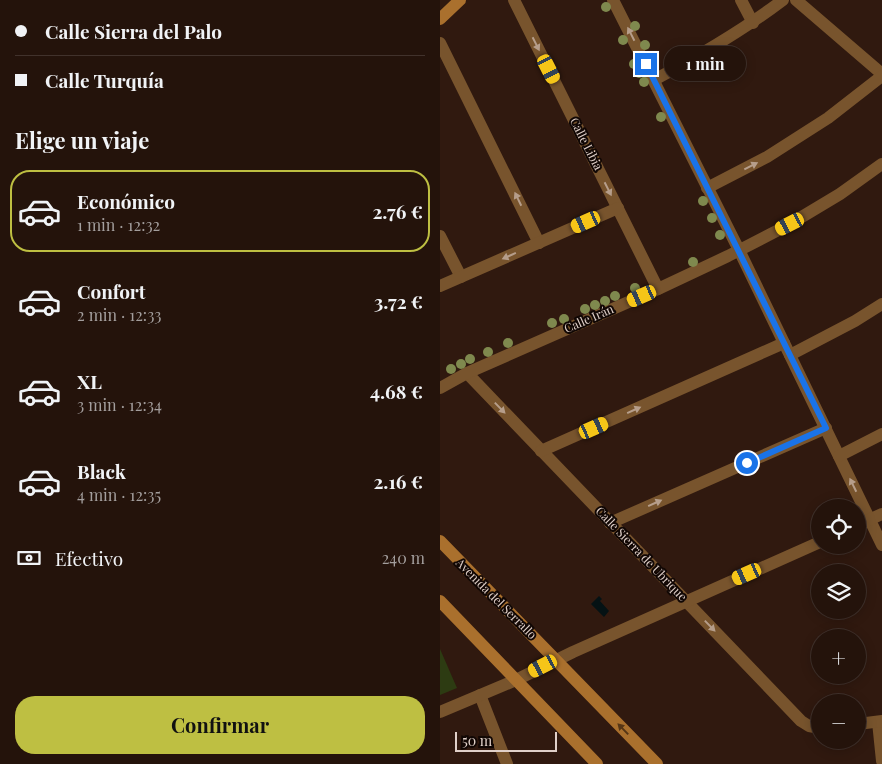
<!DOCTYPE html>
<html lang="es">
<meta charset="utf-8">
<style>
:root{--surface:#24130b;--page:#2c1c14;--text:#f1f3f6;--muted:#a39e9d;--line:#41322c;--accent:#bebf42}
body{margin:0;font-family:"Playfair Display",serif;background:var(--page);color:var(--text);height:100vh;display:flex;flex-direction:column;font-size:19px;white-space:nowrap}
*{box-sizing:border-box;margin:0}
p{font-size:16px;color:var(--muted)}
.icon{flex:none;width:28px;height:28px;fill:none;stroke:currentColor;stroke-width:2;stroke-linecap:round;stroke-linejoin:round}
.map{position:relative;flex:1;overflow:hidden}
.details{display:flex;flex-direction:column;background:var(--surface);width:440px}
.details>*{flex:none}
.top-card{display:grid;align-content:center;height:110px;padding:0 15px;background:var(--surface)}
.tools{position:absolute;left:371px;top:499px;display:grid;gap:10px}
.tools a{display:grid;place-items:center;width:55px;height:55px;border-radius:50%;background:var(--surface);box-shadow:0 2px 12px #0003,0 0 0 1px var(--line);font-size:25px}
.scale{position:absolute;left:15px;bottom:12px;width:102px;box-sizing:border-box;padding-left:5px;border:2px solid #e0d0c9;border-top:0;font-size:14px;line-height:18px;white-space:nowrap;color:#e0d0c9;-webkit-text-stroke:4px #110704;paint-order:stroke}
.end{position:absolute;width:22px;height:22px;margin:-11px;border:6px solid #1a73e8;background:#fff;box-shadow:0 0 0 2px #fff}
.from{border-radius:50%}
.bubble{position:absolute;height:35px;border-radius:18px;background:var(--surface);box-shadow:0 2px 12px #0003,0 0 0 1px var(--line);font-size:16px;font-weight:700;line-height:35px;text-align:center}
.car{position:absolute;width:15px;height:30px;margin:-15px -8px;border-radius:6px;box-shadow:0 0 4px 1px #0007;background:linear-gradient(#f5c518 24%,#345 0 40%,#f5c518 0 76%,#345 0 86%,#f5c518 0)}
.top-card b{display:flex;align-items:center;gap:18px;height:48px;font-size:19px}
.top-card b+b{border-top:1px solid var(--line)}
.top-card i{width:12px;height:12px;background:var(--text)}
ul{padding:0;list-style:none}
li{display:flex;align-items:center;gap:15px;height:82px;margin:0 10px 8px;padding:0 5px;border:2px solid transparent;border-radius:20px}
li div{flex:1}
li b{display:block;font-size:19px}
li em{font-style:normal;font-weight:700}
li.selected{border-color:var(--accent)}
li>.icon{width:45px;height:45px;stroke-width:1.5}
h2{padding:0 15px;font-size:22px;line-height:60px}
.pay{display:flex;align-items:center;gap:12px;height:55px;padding:0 15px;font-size:19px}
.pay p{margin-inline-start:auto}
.cta{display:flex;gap:10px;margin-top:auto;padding:10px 15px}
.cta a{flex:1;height:58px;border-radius:20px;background:var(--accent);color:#111;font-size:20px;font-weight:700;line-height:58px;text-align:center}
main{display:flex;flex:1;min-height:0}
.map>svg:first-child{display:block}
.green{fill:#2d3b12}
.water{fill:#051214}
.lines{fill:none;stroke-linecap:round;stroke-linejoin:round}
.street{stroke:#78542d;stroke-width:12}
.secondary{stroke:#aa702d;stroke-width:12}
.tree{fill:#7f894e}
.oneway{fill:#b69e8b}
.oneway2{fill:#563616}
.route{stroke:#1a73e8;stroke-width:6}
.labels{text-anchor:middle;stroke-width:4;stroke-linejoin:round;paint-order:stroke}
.street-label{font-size:12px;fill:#e0d0c9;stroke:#110704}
</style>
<main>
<section class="details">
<div class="top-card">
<b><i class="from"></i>Calle Sierra del Palo</b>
<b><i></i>Calle Turquía</b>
</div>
<h2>Elige un viaje</h2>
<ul>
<li class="selected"><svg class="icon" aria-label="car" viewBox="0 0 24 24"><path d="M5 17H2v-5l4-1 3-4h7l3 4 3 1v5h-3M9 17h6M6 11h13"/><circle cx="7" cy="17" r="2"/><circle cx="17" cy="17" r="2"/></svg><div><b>Económico</b><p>1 min · 12:32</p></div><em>2.76 €</em></li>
<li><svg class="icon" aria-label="car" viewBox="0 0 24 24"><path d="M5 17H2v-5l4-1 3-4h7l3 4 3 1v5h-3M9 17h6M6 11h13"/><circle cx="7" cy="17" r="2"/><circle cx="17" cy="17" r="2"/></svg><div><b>Confort</b><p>2 min · 12:33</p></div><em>3.72 €</em></li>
<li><svg class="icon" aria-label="car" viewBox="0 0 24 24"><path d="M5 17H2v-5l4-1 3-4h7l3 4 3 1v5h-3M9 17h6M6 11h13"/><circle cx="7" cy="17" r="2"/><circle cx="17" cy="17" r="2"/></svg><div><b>XL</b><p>3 min · 12:34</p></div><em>4.68 €</em></li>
<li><svg class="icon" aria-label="car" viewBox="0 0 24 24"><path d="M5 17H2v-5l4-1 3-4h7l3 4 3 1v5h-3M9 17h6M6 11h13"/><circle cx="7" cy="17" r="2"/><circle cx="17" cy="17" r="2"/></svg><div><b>Black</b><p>4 min · 12:35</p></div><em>2.16 €</em></li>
</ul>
<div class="pay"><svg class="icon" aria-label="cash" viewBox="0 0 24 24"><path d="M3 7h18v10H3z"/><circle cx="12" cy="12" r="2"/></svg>Efectivo<p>240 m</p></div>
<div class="cta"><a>Confirmar</a></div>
</section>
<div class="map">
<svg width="442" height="764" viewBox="0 0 442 764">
<rect width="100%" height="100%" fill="#30190f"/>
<polygon class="green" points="0,649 17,688 0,695"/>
<polygon class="water" points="159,596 162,599 160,601 169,611 164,617 151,604"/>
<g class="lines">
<g class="street">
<polyline points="74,0 218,289"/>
<polyline points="173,0 299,250 442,545"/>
<polyline points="301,0 313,23"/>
<polyline points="356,0 442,74"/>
<polyline points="0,43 99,243"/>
<path d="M214,80C259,56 302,31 343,0"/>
<polyline points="267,188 327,157 388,118 442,76"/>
<polyline points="0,236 21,277"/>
<polyline points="0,286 178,208"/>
<polyline points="350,355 415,321 442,304"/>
<polyline points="27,373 361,721 369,726 380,728"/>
<polyline points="0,388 27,373 218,289 288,256 350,224 400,194 442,164"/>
<polyline points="101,451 344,343"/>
<polyline points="399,456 442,434"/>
<polyline points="170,523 386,428"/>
<polyline points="418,525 442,514"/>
<polyline points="40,695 67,764"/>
<polyline points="0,712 76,680 133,652 380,542"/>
<polyline points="438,722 442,761"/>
<polyline points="418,724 442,721"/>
</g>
<g class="secondary">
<polyline points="0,19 20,0"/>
<polyline points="0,541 217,764"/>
<polyline points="0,601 157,764"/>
</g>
</g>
<g class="tree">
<circle cx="166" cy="7" r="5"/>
<circle cx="195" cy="26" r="5"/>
<circle cx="183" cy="40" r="5"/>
<circle cx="205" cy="45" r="5"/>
<circle cx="194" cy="64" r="5"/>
<circle cx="199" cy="73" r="5"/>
<circle cx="204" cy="82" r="5"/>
<circle cx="221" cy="117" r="5"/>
<circle cx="263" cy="201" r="5"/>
<circle cx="272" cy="218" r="5"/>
<circle cx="280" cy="235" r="5"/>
<circle cx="253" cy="262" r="5"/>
<circle cx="195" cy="288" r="5"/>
<circle cx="175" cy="296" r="5"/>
<circle cx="165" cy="301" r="5"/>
<circle cx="155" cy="305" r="5"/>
<circle cx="145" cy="309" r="5"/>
<circle cx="124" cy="319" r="5"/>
<circle cx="112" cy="323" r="5"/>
<circle cx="68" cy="343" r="5"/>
<circle cx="48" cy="352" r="5"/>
<circle cx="30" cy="359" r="5"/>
<circle cx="21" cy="364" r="5"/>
<circle cx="11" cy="369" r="5"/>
</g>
<defs><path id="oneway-solid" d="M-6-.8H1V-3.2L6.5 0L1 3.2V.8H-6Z" transform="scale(1.25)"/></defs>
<g class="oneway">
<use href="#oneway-solid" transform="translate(191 34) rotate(-117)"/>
<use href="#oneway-solid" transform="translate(96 44) rotate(63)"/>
<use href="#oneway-solid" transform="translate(311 166) rotate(-27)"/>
<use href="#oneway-solid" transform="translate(168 189) rotate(63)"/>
<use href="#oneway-solid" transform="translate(78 199) rotate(-116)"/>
<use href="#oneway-solid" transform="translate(69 256) rotate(156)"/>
<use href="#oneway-solid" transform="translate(60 408) rotate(46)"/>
<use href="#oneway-solid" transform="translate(194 410) rotate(-24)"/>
<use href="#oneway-solid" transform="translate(413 485) rotate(-116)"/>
<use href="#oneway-solid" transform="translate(215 503) rotate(-24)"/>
<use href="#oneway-solid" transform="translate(270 626) rotate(46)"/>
</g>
<use class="oneway2" href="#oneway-solid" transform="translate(183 729) rotate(-134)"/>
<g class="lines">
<polyline class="route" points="206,64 386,428 307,463"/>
</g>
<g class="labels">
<g class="street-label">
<text transform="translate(146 144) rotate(63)" y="4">Calle Libia</text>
<text transform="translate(149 319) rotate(-24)" y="4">Calle Irán</text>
<text transform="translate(201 554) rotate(46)" y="4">Calle Sierra de Ubrique</text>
<text transform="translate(56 599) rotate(45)" y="4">Avenida del Serrallo</text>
</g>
</g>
</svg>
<div class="tools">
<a><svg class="icon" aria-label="locate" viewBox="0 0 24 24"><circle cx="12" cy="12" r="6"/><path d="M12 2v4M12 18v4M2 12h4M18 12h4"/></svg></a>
<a><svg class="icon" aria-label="layers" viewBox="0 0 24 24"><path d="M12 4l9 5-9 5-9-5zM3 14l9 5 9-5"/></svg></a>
<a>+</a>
<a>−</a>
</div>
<div class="scale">50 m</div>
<i class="end from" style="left:307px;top:463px"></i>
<i class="end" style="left:206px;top:64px"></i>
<div class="bubble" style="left:224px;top:46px;width:82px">1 min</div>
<i class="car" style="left:109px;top:69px;rotate:153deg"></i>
<i class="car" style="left:146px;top:222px;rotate:246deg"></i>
<i class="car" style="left:350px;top:224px;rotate:243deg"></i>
<i class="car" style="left:202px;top:296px;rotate:246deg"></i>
<i class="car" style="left:154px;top:428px;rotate:66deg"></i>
<i class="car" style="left:307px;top:574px;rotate:246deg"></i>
<i class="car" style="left:103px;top:666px;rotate:243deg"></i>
</div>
</main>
